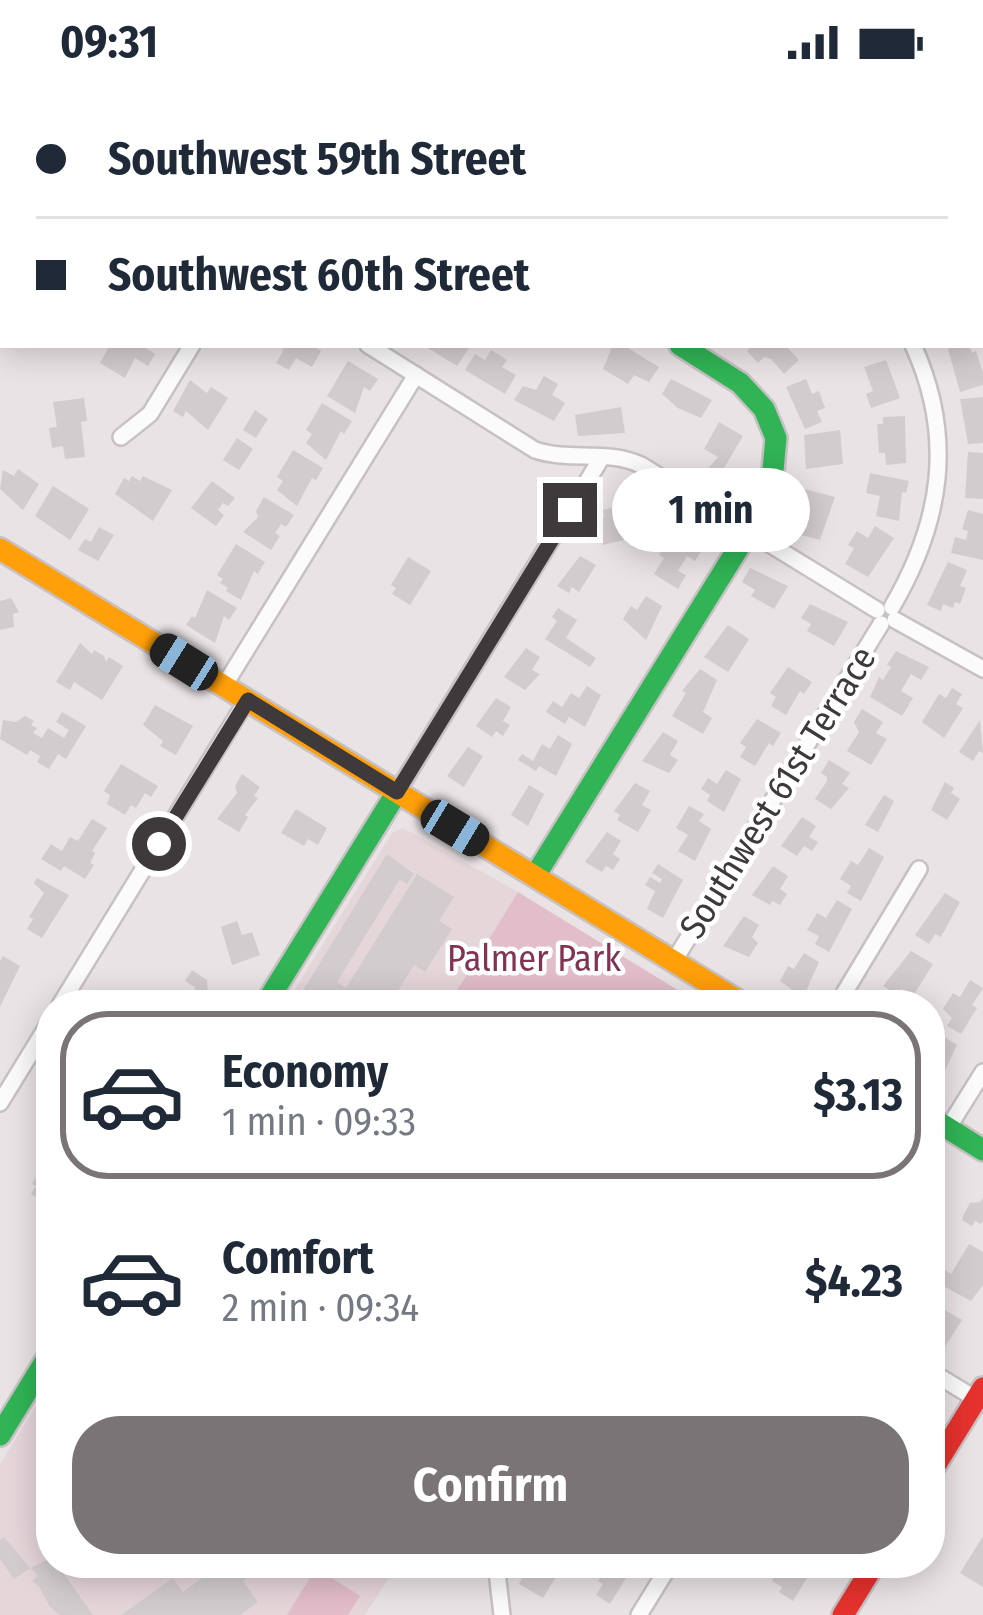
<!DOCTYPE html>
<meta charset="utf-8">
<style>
:root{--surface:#fff;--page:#f2f2f3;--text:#1f2937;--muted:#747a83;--line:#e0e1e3;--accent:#7a7476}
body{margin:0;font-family:"Fira Sans Condensed",sans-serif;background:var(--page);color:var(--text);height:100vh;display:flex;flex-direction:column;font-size:45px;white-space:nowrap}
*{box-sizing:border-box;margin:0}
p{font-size:39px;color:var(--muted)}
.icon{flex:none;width:66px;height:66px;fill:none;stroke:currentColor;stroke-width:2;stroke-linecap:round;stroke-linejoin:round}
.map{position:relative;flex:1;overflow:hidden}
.panel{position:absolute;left:36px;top:906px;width:909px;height:588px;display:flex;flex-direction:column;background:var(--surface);border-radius:48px;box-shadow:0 6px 30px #0003}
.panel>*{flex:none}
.hud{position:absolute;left:0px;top:0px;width:984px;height:264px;box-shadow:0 6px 30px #0003;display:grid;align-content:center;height:264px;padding:0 36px;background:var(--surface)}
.end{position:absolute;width:54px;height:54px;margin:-27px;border:15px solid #3e393a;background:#fff;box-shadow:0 0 0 6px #fff}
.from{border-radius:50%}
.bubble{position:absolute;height:84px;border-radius:42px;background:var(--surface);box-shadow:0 6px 30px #0003;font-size:39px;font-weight:700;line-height:84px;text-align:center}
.car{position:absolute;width:36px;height:72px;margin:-36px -18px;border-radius:15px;box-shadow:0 0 9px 3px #0007;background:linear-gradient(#222 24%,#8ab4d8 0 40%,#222 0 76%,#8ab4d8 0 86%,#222 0)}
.hud b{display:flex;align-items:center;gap:42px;height:114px;font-size:45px}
.hud b+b{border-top:3px solid var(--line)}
.hud i{width:30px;height:30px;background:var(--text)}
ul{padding:21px 0 0;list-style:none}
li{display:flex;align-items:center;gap:36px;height:168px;margin:0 24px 18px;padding:0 12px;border:6px solid transparent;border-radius:48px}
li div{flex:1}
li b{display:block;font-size:45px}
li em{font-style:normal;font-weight:700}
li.on{border-color:var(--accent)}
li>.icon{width:108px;height:108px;stroke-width:1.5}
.button{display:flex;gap:24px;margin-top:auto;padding:24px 36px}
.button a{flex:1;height:138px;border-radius:48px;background:var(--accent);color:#fff;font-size:48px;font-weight:700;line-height:138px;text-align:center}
.status{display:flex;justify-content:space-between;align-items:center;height:84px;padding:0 60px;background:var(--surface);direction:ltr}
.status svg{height:33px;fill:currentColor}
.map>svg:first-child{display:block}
.built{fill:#e5d6da}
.green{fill:#e2bdca}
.building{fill:#d2ccce}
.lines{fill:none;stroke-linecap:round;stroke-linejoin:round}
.street-casing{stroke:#c7c1c3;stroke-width:20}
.fast-casing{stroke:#c7c1c3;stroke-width:26}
.slow-casing{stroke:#c7c1c3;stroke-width:26}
.jam-casing{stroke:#c7c1c3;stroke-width:26}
.street{stroke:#fcfbfb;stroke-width:15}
.fast{stroke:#30b455;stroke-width:21}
.slow{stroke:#ff9f0a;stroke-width:21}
.jam{stroke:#e5322d;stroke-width:21}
.route{stroke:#3e393a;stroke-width:15}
.labels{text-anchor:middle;stroke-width:9;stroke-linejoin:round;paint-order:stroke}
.street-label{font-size:36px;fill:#3e393a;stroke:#fff}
.park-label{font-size:36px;fill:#823353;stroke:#fff}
</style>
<div class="status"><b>09:31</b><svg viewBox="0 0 49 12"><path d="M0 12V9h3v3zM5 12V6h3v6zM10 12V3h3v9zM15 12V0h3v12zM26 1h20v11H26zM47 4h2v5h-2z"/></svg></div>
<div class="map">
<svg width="983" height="1531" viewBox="0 0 983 1531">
<rect width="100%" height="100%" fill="#eae3e5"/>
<g class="built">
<polygon points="403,744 518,808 448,921 285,921 392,749"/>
<polygon points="51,1297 51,1479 398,1479 365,1531 0,1531 0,1380"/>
</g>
<g class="green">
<polygon points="518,808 702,921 448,921"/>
<polygon points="316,1484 360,1512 348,1531 287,1531"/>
</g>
<g class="building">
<polygon points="110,261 141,261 155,270 148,282 135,274 125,294 100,279"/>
<polygon points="277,261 312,261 321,267 312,283 296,274 289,286 276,279 284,266"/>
<polygon points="423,261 464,261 469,264 457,282"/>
<polygon points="613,261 623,261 659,283 649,298 634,291 628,300 603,285"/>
<polygon points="753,261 785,261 799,276 784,290 771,275 764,273 758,279 747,267"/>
<polygon points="959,261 969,261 972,269 976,267 983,289 983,301 960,308 948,265"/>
<polygon points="491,266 507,276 502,283 516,291 505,310 465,286 475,270 485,276"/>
<polygon points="886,276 900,314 871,324 866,310 873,307 864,283"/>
<polygon points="348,277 378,295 370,307 364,303 355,329 327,312"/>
<polygon points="544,292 558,300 552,311 565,319 554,337 514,316 523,302 536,306"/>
<polygon points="671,295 712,316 701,334 678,324 662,310"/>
<polygon points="806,295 812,310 819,307 825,324 817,327 822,338 805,345 786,303"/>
<polygon points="190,296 207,309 211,303 228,314 208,346 186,327 183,333 173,327"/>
<polygon points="983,313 983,359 968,360 960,315"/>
<polygon points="84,314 87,337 81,338 85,373 65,375 63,362 52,364 49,344 57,343 53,318"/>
<polygon points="322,319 352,337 344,350 341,347 326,376 306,359 312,350 306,346"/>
<polygon points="621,323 625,349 578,352 575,331"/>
<polygon points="255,326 268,335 256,354 243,346"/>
<polygon points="905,332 906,379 886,381 885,369 879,369 877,340 883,340 883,333"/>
<polygon points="719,338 743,352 724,384 728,387 720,399 704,389 718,373 704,365"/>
<polygon points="840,346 843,380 806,385 804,351"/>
<polygon points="237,354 253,365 239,386 223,376"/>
<polygon points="293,366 323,384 316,396 312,394 297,422 277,406 283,397 277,393"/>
<polygon points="968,368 983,369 983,415 965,414"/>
<polygon points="18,385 39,400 23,426 0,405 3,386 14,392"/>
<polygon points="870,389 909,397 906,409 902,408 899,437 876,432 880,412 866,409"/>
<polygon points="132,392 140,397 143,392 172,406 153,437 115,410 124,394 129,397"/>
<polygon points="212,397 235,414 228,422 223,419 218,426 224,431 216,442 191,424"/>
<polygon points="53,402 89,425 70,456 35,432"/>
<polygon points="800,404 835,413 820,456 793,449 800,422 796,420"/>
<polygon points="635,408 641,432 629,435 632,454 603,461 597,434 604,433 603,426 619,422 620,411"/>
<polygon points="264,413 294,431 286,443 281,440 275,449 280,452 271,466 243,448 258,433 256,427"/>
<polygon points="968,426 983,430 983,476 951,469 955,453 966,456 968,447 962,445"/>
<polygon points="875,442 894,454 868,493 845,480 854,464 848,461 857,447 868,454"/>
<polygon points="99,443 114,451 98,477 78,466 85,455 91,458"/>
<polygon points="682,451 703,464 695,477 687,472 678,487 686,491 678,505 654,490 664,474 659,471 667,457 675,462"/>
<polygon points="236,460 265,478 258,490 254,487 241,516 226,507 228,504 220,499 223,495 217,491"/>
<polygon points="580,472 596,481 579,508 572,503 569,509 557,502"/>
<polygon points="408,473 431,487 410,521 392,510 396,504 391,501"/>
<polygon points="948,478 967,486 960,502 966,504 960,520 955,518 953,524 943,520 941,527 927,521"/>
<polygon points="750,484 788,502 774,525 751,512 755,506 742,498"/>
<polygon points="207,506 237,524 229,536 224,532 215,559 186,541 192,532 195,534"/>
<polygon points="646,512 662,522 646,556 623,535 631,522 637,526"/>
<polygon points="11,514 19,528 13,530 14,543 0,546 0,517"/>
<polygon points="810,520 848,538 834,562 807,547 811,540 801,534"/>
<polygon points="558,524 577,536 566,554 596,574 590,583 545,555 557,537 552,533"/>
<polygon points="728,541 749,555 728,588 704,573"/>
<polygon points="80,559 92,570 94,566 104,572 106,578 109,573 123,582 102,616 74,598 70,606 56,598"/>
<polygon points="526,564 540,573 532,586 540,590 525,606 504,593"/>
<polygon points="896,567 929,583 921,596 911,590 901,607 913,614 902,632 870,613 879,593 883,596 891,583 887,581"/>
<polygon points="788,583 812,598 804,610 800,607 786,631 771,622 776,613 770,609"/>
<polygon points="700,585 717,596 703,628 712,634 703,650 672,632 686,609 682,607"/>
<polygon points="587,602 601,611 585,643 569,633 565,640 546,628 553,617 562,623 571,609 579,614"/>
<polygon points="952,604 962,610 956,620 963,624 944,654 922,638 939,610 946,614"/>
<polygon points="496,614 511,623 503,637 510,641 503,652 496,647 492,653 476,642"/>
<polygon points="155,621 193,642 176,671 160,662 163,657 143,641"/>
<polygon points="862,625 883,638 876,649 887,655 871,681 847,667 859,648 854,638"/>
<polygon points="62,628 86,642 66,675 58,670 49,685 37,678 40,672 30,666 27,671 0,655 3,636 16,638 25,632 34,637 31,641 37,644 33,649 42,654 48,644 64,654 69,646 56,638"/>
<polygon points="757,635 781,649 773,662 769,659 755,682 740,673 746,663 740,659"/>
<polygon points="980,636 983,669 979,667 973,677 959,668"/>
<polygon points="663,648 678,657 670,671 678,676 669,689 642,677"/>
<polygon points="558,651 572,660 556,692 539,682 536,687 518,676 522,670 533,677 542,660 550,665"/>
<polygon points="468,663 483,672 464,703 447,692"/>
<polygon points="829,676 850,689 842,700 849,704 831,725 815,715 827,697 827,693 821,689"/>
<polygon points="121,680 158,702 151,713 145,709 136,724 131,721 125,731 107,720 110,711 104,707"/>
<polygon points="726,686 741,695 724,728 707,717 710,711 701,705 708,694 717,700"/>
<polygon points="242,690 260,703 254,712 258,714 245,731 248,733 239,748 217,735 237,709 235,702"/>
<polygon points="945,698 954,704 951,709 960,715 947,736 931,726"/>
<polygon points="635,699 650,707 642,721 651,726 638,748 617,736 620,731 614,727"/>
<polygon points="529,701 544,710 528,742 511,731"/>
<polygon points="884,711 894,717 878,748 865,741"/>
<polygon points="689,722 704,730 699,737 711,745 695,777 678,767 688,751 676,744"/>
<polygon points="296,725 327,744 318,761 308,755 304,762 281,749"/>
<polygon points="802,733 816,742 809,753 818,758 812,767 804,762 797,772 781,762"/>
<polygon points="92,735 107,744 92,767 95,769 90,779 94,781 85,795 64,782 61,787 41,775 51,760 62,767 70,753 78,757"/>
<polygon points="607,748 621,757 613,770 620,775 613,786 606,782 602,788 585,778"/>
<polygon points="869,764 884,773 861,817 847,809 851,802 840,795 851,777 858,781"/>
<polygon points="387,770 414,790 407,800 400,795 337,898 346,904 417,790 454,813 439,837 452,845 425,888 414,881 389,921 353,921 339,913 334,921 294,921"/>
<polygon points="658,780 683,796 663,834 647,825 655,807 645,801 650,793 660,799 662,795 652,789"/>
<polygon points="773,782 788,792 780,805 787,810 780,821 772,817 770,821 752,811"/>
<polygon points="37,794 69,811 42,854 27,845 33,835 29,833 44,809 34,799"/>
<polygon points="945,809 960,818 941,853 935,850 929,860 915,851"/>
<polygon points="837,816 852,825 829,868 815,860 819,852 807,846 817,829 826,834"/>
<polygon points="744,832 759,841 752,853 758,859 749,873 723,862"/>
<polygon points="237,837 242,851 252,848 260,871 232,881 221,843"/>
<polygon points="911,867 933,880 915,909 901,905 898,911 883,902"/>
<polygon points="804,869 819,878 803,914 780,897 788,882 794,885"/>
<polygon points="3,872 20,882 0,923 0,877"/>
<polygon points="192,886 207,896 208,912 214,912 215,921 196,921 195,903 185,897"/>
<polygon points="970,896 983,904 972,921 977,924 961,950 947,942 952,934 943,925 953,909 960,913"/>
<polygon points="941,951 957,961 940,997 930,991 930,961 933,963"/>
<polygon points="45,1078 51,1082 51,1122 31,1110 36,1102 32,1100"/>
<polygon points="983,1114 983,1137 981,1140 975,1137 972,1142 962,1136 964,1130 970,1119 980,1118"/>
<polygon points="969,1160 983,1168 983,1201 971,1217 934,1197 942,1184 951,1190"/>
<polygon points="945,1226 962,1236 945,1263 930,1252"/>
<polygon points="983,1452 983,1503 960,1489"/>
<polygon points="4,1453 30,1484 14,1495 0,1475 0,1456"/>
<polygon points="51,1474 51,1479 56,1479 93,1531 60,1531 50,1523 39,1502 32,1497 38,1492 31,1484"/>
<polygon points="223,1479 238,1479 248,1493 243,1497 258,1518 240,1531 121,1531 173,1494 183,1508"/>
<polygon points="530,1479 548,1479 559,1488 543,1514 519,1500"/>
<polygon points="599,1479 624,1479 632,1484 610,1520 596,1511 603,1500 598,1497 607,1484"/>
<polygon points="783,1479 816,1479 793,1517 779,1508 782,1503 772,1497"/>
</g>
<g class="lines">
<g class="street-casing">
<g id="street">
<polyline points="252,0 256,3"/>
<polyline points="562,0 567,3"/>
<polyline points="950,0 956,3"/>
<polyline points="483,3 485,0"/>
<polyline points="981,14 983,15"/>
<polyline points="0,35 3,37"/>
<polyline points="0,135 3,137"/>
<path d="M368,261L535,366C570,378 608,365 641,381L877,526"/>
<polyline points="121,353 150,330 192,261"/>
<path d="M892,523C942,437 955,353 913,261"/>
<polyline points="895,536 983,585"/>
<polyline points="224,602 416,291"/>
<polyline points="397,708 602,373"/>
<polyline points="674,877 881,540"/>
<polyline points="60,921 247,616"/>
<polyline points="837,921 919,785"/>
<polyline points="0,1019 51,936"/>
<polyline points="948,1044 983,988"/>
<polyline points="930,1287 976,1315"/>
<polyline points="496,1479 502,1531"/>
<polyline points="639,1531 671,1479"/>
</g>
</g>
<g class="fast-casing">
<g id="fast">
<polyline points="535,792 737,466 772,397 776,354 764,325 740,299 680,261"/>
<polyline points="265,921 397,708"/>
<polyline points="930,1033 983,1066"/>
<polyline points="0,1351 51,1268"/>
</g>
</g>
<g class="slow-casing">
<polyline id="slow" points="0,465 745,921"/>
</g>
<g class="jam-casing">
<g id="jam">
<polyline points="930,1390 983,1304"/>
<polyline points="843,1531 875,1479"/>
</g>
</g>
<use href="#street" class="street"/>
<use href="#fast" class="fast"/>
<use href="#slow" class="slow"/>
<use href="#jam" class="jam"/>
</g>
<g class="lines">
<polyline class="route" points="159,760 248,616 397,708 570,426"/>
</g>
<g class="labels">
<g class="street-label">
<text transform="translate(777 708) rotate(-58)" y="13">Southwest 61st Terrace</text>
</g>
<g class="park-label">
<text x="534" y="887">Palmer Park</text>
</g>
</g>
</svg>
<i class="end from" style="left:159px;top:760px"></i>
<i class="end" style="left:570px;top:426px"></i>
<div class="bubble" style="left:612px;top:384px;width:198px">1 min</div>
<i class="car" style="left:184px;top:578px;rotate:302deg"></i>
<i class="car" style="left:455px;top:744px;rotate:121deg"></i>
<div class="hud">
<b><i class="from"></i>Southwest 59th Street</b>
<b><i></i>Southwest 60th Street</b>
</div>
<section class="panel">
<ul>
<li class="on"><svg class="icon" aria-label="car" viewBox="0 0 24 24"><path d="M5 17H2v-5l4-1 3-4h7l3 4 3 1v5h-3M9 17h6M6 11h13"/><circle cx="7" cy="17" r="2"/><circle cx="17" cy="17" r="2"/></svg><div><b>Economy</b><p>1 min · 09:33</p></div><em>$3.13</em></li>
<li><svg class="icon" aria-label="car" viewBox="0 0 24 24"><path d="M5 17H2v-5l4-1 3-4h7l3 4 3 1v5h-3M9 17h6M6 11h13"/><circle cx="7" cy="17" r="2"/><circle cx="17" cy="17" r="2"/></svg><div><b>Comfort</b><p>2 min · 09:34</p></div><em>$4.23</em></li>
</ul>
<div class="button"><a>Confirm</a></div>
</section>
</div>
